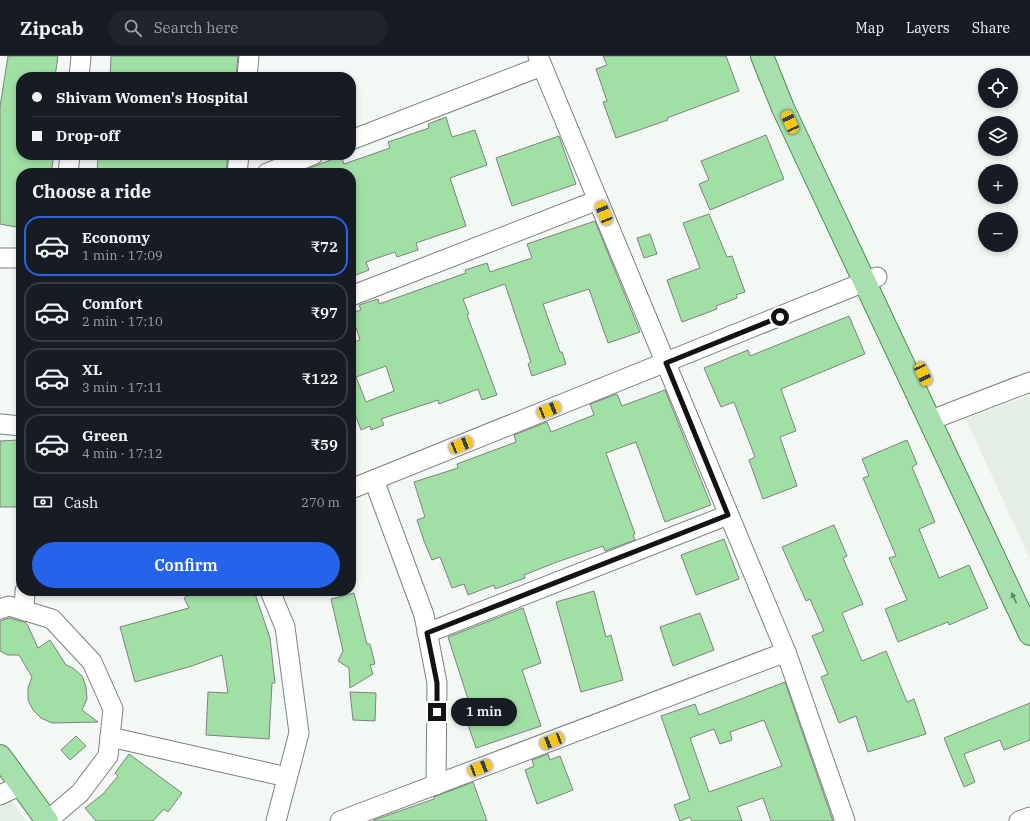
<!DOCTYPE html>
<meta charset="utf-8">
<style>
:root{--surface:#171b24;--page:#20242c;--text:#f1f3f6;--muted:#9ea1a6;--line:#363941;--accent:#2563eb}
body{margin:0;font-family:"IBM Plex Serif",serif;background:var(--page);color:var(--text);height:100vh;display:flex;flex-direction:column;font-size:15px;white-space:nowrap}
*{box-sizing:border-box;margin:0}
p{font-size:13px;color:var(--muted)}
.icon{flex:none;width:22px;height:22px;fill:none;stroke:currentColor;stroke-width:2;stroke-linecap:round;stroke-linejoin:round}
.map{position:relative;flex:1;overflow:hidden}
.drawer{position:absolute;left:16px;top:112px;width:340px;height:428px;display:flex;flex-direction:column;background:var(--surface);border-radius:16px;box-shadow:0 2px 6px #0003}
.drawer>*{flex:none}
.top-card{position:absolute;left:16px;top:16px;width:340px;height:88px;border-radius:16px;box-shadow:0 2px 6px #0003;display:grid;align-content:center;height:88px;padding:0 16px;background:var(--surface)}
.fabs{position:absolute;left:978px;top:12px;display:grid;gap:8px}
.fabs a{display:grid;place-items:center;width:40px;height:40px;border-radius:50%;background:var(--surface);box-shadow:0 2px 6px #0003;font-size:20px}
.end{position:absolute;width:18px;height:18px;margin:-9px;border:5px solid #121312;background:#fff;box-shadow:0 0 0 2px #fff}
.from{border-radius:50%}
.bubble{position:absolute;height:28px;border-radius:14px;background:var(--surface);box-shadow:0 2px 6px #0003;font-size:13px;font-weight:600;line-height:28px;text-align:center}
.car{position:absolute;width:12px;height:24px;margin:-12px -6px;border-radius:5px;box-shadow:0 0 3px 1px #0007;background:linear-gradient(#f5c518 24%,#345 0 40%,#f5c518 0 76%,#345 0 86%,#f5c518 0)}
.top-card b{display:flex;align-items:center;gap:14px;height:38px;font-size:15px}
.top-card b+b{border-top:1px solid var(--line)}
.top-card i{width:10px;height:10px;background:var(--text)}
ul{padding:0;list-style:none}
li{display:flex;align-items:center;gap:12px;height:60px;margin:0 8px 6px;padding:0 8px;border:2px solid var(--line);border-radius:16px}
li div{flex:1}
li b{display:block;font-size:15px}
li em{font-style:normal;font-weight:600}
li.selected{border-color:var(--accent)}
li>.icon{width:36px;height:36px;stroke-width:1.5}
h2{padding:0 16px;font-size:18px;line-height:48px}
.pay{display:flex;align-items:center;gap:10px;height:44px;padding:0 16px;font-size:15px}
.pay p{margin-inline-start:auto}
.cta{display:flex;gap:8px;margin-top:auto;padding:8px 16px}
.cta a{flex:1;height:46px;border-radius:24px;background:var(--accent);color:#fff;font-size:16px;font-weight:600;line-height:46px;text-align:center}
header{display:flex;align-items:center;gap:24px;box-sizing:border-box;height:56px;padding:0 20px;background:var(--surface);border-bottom:1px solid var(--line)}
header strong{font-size:19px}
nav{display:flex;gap:22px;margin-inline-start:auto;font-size:14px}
.search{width:280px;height:36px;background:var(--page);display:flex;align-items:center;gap:10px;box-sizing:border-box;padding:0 14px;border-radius:22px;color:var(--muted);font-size:15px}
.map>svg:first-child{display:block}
.built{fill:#e5eee5}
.building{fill:#a0e0a5;stroke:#7e817e;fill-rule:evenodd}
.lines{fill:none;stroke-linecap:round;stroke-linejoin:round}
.minor-casing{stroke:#7d807d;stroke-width:21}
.major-casing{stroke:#4d8b54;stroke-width:24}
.minor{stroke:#fff;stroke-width:19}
.major{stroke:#a7e0ae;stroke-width:22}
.oneway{fill:#648468}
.route{stroke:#121312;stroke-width:5}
</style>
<header>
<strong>Zipcab</strong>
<div class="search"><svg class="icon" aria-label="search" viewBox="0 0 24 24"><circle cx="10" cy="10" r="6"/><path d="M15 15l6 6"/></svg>Search here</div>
<nav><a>Map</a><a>Layers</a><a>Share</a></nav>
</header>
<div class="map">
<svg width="1030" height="765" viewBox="0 0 1030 765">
<rect width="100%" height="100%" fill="#f4f8f5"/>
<g class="built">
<polygon points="1030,339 1030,503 966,363"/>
<polygon points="0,730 13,747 26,765 0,765"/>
</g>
<g class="building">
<polygon points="8,0 58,0 55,21 21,21 21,99 54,99 51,117 21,117 21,172 0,168 0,51"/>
<polygon points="111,0 238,0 236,21 110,21"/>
<polygon points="603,0 726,0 739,35 667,62 668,64 616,82 603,46 607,45 596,13 607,9"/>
<polygon points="446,61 452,81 475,74 487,109 450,122 466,170 416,187 418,194 397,201 395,196 366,206 369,214 351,221 351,165 356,164 351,150 351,117 297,117 341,100 344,108 390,92 388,86 429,72 428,68"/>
<polygon points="766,79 784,123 710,154 699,128 709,124 701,105"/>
<polygon points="559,80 576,128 512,150 496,102"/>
<polygon points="154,99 228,99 226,117 97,117 98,100 154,103"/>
<polygon points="709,158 727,201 732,200 745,236 736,239 737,242 716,250 717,253 682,266 667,224 700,212 683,167"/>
<path d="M595,165L640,276L608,287L589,233L543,248L560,296H562L566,308L532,320L528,308L531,306L505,228L463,243L469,258L467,259L497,339L482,344L478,333L439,348L438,344L381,363L384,369L371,374L370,370L361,374L351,348V287L360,284L351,257L361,254L359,249L378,243L379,248L466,217L465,214L487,207L490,216L532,202L527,188ZM386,310L394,335L366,346L356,321Z"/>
<polygon points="650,178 657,198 644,202 637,182"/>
<polygon points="849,260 865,298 781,333 796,375 780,381 797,430 763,443 749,404 755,401 734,346 721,351 704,312 748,294 750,300"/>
<polygon points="665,334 711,449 665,466 636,386 606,397 635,478 633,479 635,484 605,495 603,490 557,506 524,519 525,522 495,533 494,529 468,539 464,528 452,532 440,501 432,504 424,485 417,464 425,461 414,426 458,412 457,408 516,386 514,379 547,366 551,376 594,359 590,348 617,338 622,350"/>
<polygon points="18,384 21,412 21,451 0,451 0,385"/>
<polygon points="907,384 917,408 912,411 935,466 919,473 939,522 969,509 988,552 949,569 948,566 898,586 885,553 907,544 889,502 896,500 863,422 869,420 862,403"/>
<polygon points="834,469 847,500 843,502 863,548 842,557 862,605 886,595 907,646 914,643 926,678 868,696 856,660 839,667 821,621 828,618 812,580 824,575 810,543 806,545 782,491"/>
<polygon points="724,483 739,523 696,539 681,499"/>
<polygon points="196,535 254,535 270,582 275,627 272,627 269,683 206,679 208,636 228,637 222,599 192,610 135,626 120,571 189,552 184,542"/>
<polygon points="594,535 606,581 611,579 623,624 581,636 556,546"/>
<polygon points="354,537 367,588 370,588 375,608 370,609 373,618 350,632 349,612 338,605 343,595 331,543"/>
<polygon points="523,552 541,607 522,614 541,670 476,692 460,645 468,643 448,581"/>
<polygon points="700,557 714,594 673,610 660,571"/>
<polygon points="9,562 25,566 28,570 38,592 50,584 66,609 73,612 82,620 86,631 87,643 82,654 98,666 52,667 41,662 33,654 28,644 28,632 32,621 19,599 8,599 0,595 0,565"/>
<path d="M785,626L833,765H771L763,742L737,751L742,765H692L690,761L680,765L674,749L690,743L661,660L695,648L699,659ZM764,664L782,710L709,736L690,682L714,673L720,688L732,684L730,676Z"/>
<polygon points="350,636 376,637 375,665 353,664"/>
<polygon points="1030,647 1030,684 1004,694 1000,684 964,698 975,726 964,731 944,682"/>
<polygon points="76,680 86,690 70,704 61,694"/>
<polygon points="129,698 182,737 168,756 164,753 153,765 96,765 85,752 103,738 118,720 115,717"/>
<polygon points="548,698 550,704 560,700 573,734 537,748 525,714 534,710 532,704"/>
<polygon points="473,726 487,765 374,765 374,764 434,743 434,741"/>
</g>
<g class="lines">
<g class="minor-casing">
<g id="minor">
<polyline points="538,0 786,596 845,765"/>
<polyline points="79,21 81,0"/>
<polyline points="247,21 249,0"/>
<polyline points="351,84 542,10"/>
<polyline points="68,117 70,99"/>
<polyline points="237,117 239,99"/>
<polyline points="267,117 313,99"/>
<polyline points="0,202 21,202"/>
<polyline points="351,240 598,144"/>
<polyline points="931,364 1030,326"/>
<polyline points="0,368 21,370"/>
<polyline points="374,424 424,559 437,627 436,729"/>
<polyline points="351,433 877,221"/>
<polyline points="270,535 285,571 299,677 276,765"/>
<polyline points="0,553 9,550 52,563 92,606 113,653 108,700 80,737 47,765"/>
<polyline points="24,555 25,535"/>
<polyline points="427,577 728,459"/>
<polyline points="110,681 287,721"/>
<polyline points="0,739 21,729"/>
<polyline points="340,765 786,596"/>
<polyline points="1019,765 1030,761"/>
</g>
</g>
<g class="major-casing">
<g id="major">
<polyline points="762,0 783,52 1030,578"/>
<polyline points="0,700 47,765"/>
</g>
</g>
<use href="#minor" class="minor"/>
<use href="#major" class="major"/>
</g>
<defs><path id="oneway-solid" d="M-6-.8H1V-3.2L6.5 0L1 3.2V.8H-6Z"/></defs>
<use class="oneway" href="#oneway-solid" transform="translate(1014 542) rotate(-115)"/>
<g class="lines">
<polyline class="route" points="437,656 437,627 427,577 728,459 666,307 780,261"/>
</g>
</svg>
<div class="fabs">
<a><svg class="icon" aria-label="locate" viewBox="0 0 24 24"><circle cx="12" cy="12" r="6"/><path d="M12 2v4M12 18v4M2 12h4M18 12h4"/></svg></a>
<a><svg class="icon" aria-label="layers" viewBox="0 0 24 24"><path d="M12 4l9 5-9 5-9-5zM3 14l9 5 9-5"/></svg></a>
<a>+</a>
<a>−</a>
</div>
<i class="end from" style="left:780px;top:261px"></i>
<i class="end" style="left:437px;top:656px"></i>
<div class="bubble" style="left:451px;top:642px;width:66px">1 min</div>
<i class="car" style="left:790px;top:66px;rotate:335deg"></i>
<i class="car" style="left:604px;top:157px;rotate:338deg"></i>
<i class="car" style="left:923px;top:318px;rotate:155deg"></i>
<i class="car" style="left:549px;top:354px;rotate:68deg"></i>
<i class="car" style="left:461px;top:389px;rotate:68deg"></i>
<i class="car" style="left:552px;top:685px;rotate:249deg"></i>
<i class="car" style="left:480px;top:712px;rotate:69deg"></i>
<div class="top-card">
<b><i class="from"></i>Shivam Women's Hospital</b>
<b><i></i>Drop-off</b>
</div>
<section class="drawer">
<h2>Choose a ride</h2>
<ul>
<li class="selected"><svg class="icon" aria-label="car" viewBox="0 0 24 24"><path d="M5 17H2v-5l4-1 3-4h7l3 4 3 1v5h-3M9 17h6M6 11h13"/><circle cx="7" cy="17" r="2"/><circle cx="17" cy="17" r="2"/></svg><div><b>Economy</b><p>1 min · 17:09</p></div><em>₹72</em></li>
<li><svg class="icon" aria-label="car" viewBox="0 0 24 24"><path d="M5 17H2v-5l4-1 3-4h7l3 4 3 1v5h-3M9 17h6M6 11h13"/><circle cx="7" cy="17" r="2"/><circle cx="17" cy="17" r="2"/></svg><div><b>Comfort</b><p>2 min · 17:10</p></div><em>₹97</em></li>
<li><svg class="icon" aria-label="car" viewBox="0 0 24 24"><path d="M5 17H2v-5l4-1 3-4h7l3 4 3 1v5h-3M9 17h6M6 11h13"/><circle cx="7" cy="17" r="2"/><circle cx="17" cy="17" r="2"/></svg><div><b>XL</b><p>3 min · 17:11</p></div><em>₹122</em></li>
<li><svg class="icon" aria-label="car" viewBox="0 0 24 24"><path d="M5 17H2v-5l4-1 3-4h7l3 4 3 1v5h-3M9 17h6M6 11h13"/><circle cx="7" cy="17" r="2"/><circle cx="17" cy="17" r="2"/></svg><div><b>Green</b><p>4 min · 17:12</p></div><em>₹59</em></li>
</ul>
<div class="pay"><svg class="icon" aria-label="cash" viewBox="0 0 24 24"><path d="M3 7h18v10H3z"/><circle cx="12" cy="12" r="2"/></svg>Cash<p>270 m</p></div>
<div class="cta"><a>Confirm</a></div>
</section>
</div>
